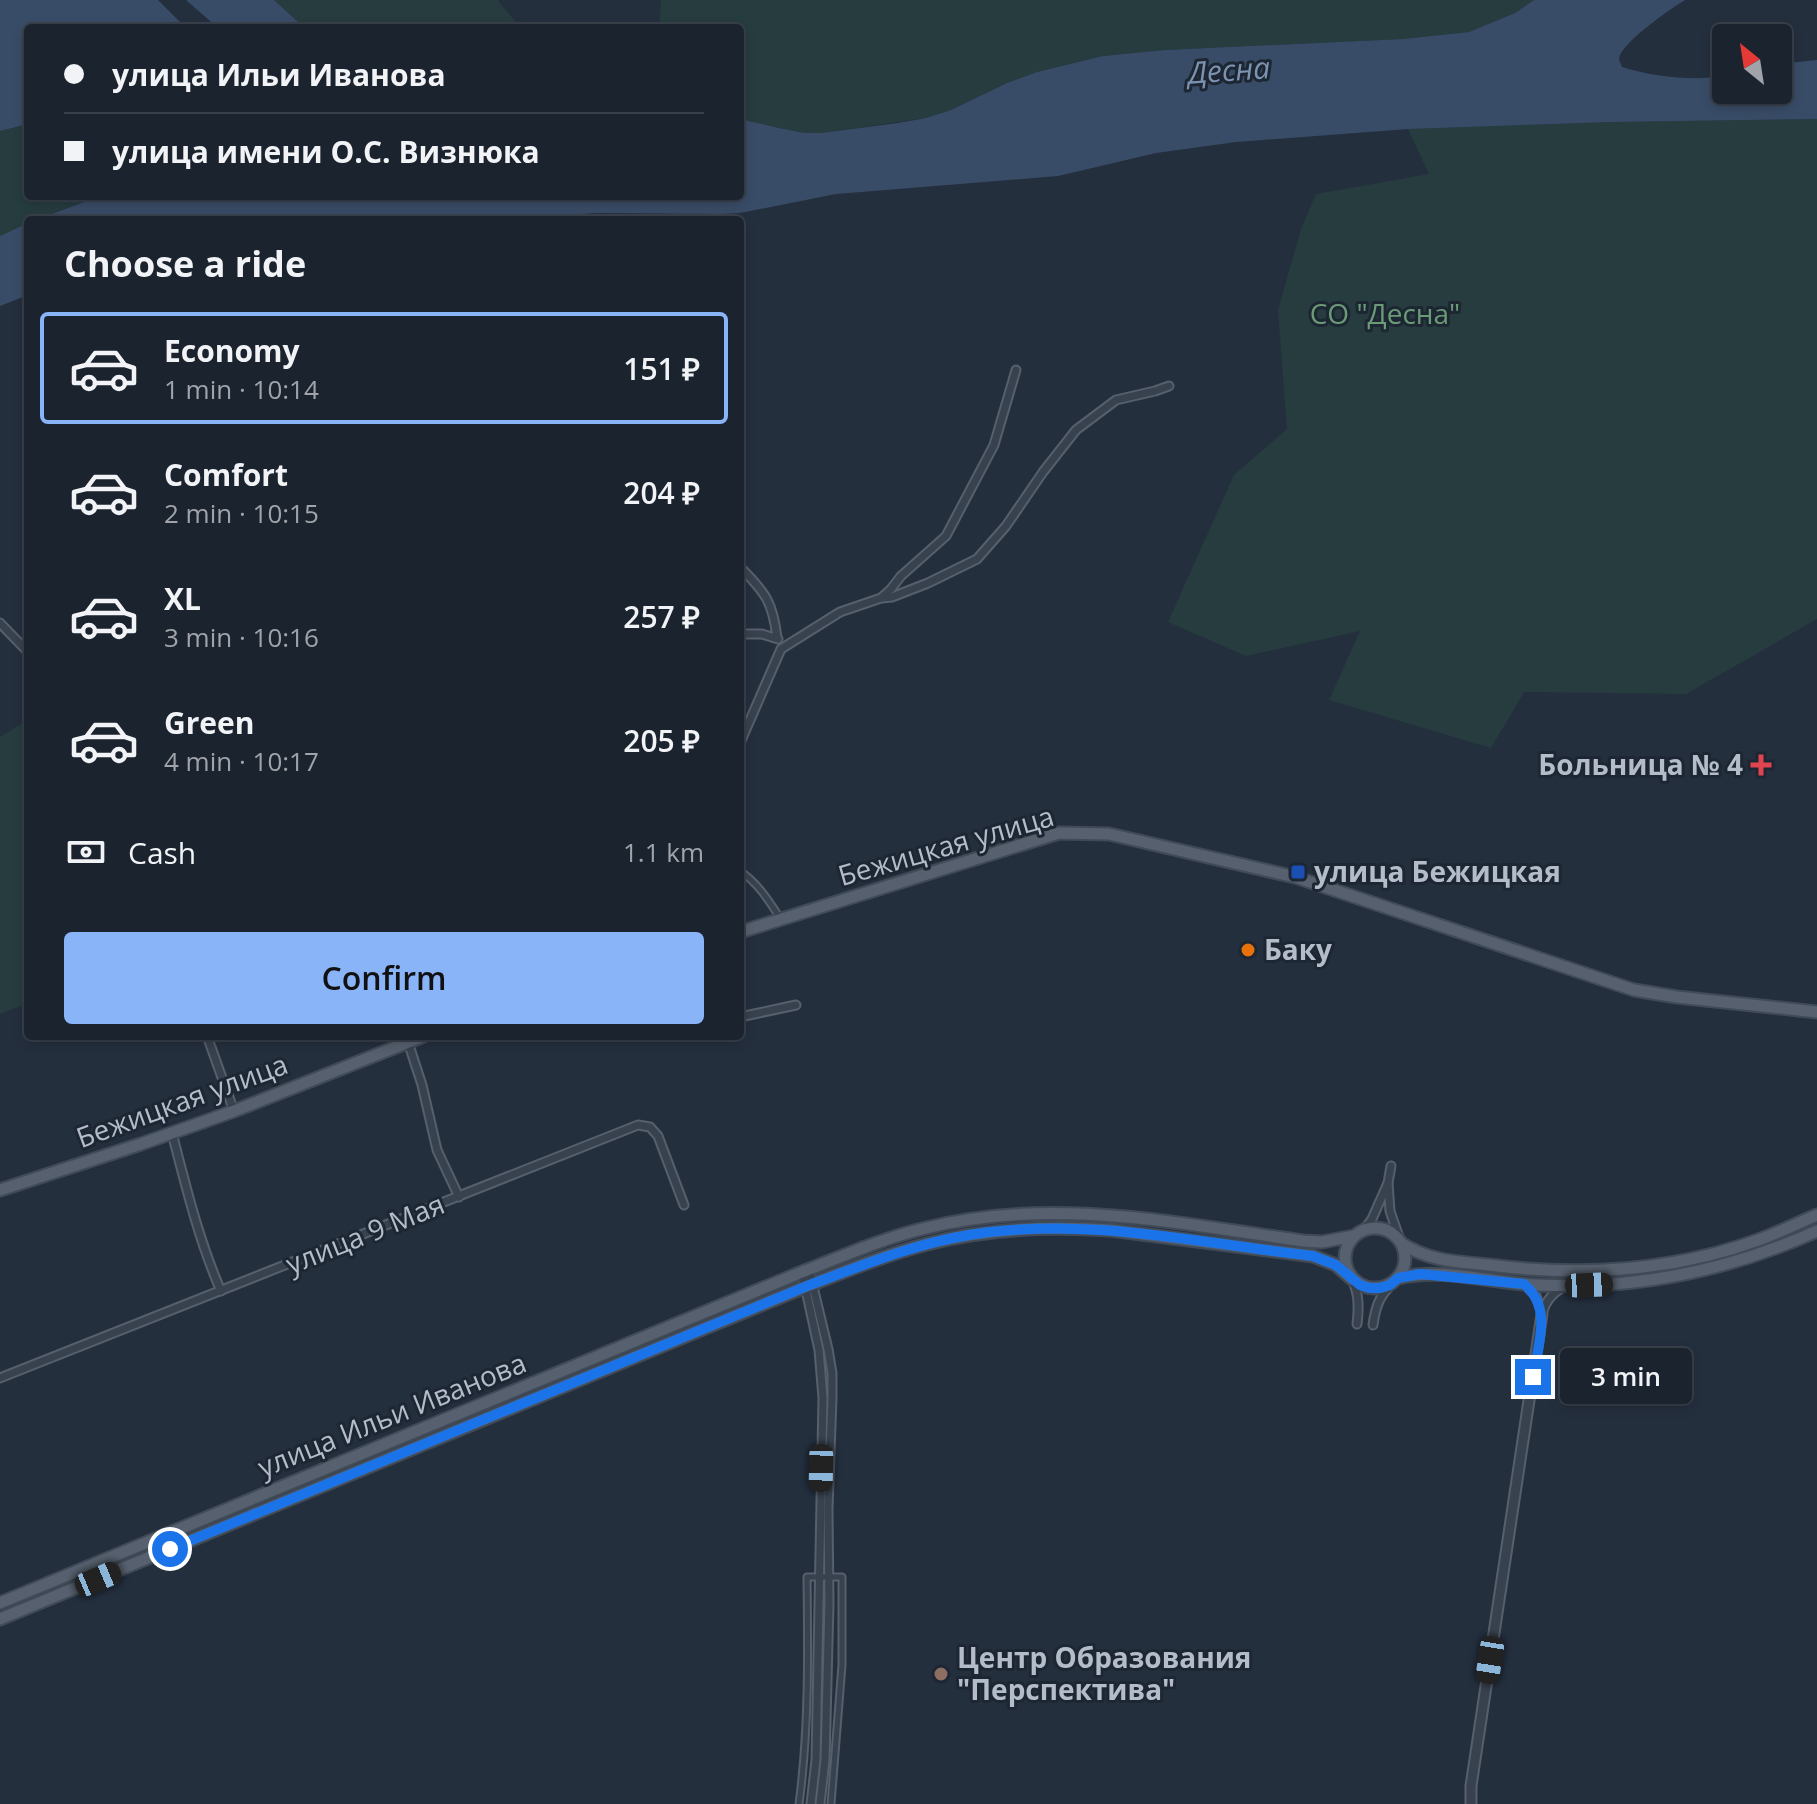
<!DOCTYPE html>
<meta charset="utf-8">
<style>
:root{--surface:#1b232e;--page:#242b36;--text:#f1f3f6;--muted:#a0a4aa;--line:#39404a;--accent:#8ab4f8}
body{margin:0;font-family:"Open Sans",sans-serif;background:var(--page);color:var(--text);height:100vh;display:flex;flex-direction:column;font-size:30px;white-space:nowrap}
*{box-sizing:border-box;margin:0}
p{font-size:26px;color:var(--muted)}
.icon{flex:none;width:44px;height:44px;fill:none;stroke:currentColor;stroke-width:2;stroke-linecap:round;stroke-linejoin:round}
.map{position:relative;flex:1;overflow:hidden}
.drawer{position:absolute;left:24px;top:216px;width:720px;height:824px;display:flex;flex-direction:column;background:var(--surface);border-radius:8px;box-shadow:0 4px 12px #0003,0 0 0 2px var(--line)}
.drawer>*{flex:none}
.guide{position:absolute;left:24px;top:24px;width:720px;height:176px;border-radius:8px;box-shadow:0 4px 12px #0003,0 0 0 2px var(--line);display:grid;align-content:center;height:176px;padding:0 40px;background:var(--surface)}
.needle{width:52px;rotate:330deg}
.tools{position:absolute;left:1712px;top:24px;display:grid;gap:16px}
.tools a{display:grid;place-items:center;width:80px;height:80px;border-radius:8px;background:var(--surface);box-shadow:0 4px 12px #0003,0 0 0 2px var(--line);font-size:40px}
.end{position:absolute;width:36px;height:36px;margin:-18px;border:10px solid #1a73e8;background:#fff;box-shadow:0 0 0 4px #fff}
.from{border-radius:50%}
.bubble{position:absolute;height:56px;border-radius:8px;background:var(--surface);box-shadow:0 4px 12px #0003,0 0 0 2px var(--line);font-size:26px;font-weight:600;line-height:56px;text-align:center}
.car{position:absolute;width:24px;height:48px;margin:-24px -12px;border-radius:10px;box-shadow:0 0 6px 2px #0007;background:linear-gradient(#222 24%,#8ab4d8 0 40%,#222 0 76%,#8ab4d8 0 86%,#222 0)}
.guide b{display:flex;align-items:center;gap:28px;height:76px;font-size:30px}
.guide b+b{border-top:2px solid var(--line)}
.guide i{width:20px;height:20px;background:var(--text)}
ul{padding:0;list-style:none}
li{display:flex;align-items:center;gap:24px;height:112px;margin:0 16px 12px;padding:0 24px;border:4px solid transparent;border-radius:8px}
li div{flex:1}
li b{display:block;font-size:30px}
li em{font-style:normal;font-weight:600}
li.on{border-color:var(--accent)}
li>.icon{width:72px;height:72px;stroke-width:1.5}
h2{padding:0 40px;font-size:36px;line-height:96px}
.pay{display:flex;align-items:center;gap:20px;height:88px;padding:0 40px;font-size:30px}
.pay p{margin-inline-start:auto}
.action{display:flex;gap:16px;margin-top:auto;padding:16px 40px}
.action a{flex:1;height:92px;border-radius:8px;background:var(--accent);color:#111;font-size:32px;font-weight:600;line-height:92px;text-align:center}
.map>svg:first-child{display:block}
.green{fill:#263c3f}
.water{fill:#394c67}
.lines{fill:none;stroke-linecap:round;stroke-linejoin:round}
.pedestrian-casing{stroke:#565f6c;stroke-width:9}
.minor-casing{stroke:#565f6c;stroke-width:11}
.tertiary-casing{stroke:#565f6c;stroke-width:13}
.primary-casing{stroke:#414a57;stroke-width:15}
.pedestrian{stroke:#38414e;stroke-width:5}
.minor{stroke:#38414e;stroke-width:7}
.tertiary{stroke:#38414e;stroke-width:9}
.primary{stroke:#56606e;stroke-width:11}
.route{stroke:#1a73e8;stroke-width:10}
.health-dot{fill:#e0444e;stroke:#1d2633;stroke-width:3}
.transit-dot{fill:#1a4fb4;stroke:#1d2633;stroke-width:3}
.food-dot{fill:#e8710a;stroke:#1d2633;stroke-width:3}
.education-dot{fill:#8d6e63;stroke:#1d2633;stroke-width:3}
.labels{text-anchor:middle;stroke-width:6;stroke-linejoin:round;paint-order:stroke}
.park-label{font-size:28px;fill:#6b9a76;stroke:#1d2633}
.poi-label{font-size:28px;font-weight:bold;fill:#b4bcc9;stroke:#1d2633;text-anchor:start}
.street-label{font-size:28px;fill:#b4bcc9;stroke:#1d2633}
.water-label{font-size:30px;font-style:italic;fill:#7c92b1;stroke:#1d2633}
</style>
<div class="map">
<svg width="1817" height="1804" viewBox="0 0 1817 1804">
<rect width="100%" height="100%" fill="#242f3e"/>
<g class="green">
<polygon points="274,0 499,0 499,2 521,28 300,28 297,21"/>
<polygon points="661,0 1534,0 1515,13 1469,32 1403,39 1165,50 1103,56 1037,72 1007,83 951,110 926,118 821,133 805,133 779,128 740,119 740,28 659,28"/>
<polygon points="1817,119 1817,619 1686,694 1524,692 1491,748 1329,700 1360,631 1246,656 1168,622 1234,475 1287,429 1278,310 1301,229 1316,194 1429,174 1408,129 1612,122"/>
<polygon points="28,124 28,196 100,196 36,220 28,220 28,223 0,236 0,131"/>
<polygon points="28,720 28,1003 0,1014 0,737"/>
</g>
<g class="water">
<polygon points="0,0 158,0 186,28 28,28 28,124 0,131"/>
<polygon points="186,0 274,0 297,21 300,28 218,28"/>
<path d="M1534,0H1685C1670,9 1627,39 1620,55C1618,61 1620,61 1622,67C1654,77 1693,81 1726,76V90H1778V64L1817,60V119L1612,122L1408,129L1236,142L1156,153L1058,176L836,194L740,213L722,214L596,213L503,220H36L100,196H740V119L779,128L805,133H821L898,123L926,118L951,110L1007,83L1037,72L1103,56L1165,50L1403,39L1469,32L1515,13Z"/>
<polygon points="28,223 28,295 0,306 0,236"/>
</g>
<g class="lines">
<g class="pedestrian-casing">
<g id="pedestrian">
<path d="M740,871C758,883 769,901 780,918"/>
<path d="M799,1804C809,1729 808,1653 807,1577H842V1665L831,1804"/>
</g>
</g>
<g class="minor-casing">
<g id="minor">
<path d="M740,567C765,592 773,602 777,638"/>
<polyline points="881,598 891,589 901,576 946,536 994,445 1016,370"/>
<polyline points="0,623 28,652"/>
<polyline points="740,634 762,634 778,639"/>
<polyline points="740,743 781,649 840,612 881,598 892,597 928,583 977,559 1006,526 1043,472 1076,430 1116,400 1155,391 1169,386"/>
<polyline points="740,1017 796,1005"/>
<polyline points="207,1036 234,1111"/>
<polyline points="408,1042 422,1085 437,1150 459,1197"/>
<path d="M172,1133C186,1187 199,1241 221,1291"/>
<polyline points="1388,1183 1391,1166"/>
<polyline points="1364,1230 1372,1219 1388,1183 1390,1211 1401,1243"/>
<polyline points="809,1270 828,1349 832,1373 832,1398 828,1509 829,1603 825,1760 820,1804"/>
<polyline points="802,1272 819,1350 823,1398 816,1760 811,1804"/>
<path d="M1352,1279C1359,1294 1359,1307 1357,1324"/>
<polyline points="1526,1286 1536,1296 1542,1312"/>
<path d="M1542,1314C1545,1302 1551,1294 1562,1288"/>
<path d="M1373,1325C1376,1302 1381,1294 1398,1278"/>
<polyline points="0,1378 638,1125 650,1127 658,1136 684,1205"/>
</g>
</g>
<g class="tertiary-casing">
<polyline id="tertiary" points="1471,1804 1471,1786 1542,1314"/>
</g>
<g class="primary-casing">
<g id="primary">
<polyline points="740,932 1059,833 1109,834 1295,877 1634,990 1677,997 1817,1012"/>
<polyline points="0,1190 141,1144 234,1111 424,1036"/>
<circle cx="1375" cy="1258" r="30"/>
<path d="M1401,1243C1428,1261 1458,1262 1489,1265C1582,1277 1672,1272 1761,1239C1780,1232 1798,1223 1817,1215"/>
<path d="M1398,1278C1443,1267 1491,1283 1537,1285C1635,1290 1728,1271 1817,1231"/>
<path d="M0,1603L802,1272C841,1257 881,1239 922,1229C1049,1196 1176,1223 1303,1241L1322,1242L1354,1236"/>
<path d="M0,1619L805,1287C846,1271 885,1255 927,1244C987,1228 1048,1226 1110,1230L1313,1256L1336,1265L1352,1279"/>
</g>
</g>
<use href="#pedestrian" class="pedestrian"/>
<use href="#minor" class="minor"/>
<use href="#tertiary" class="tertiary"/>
<use href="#primary" class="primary"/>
</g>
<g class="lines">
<path class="route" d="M170,1549L812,1284C864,1265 914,1244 969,1235C1085,1216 1198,1243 1313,1256L1336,1265L1360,1285L1370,1288H1380L1390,1285L1398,1278L1420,1274L1524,1284C1553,1308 1538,1344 1533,1377"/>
</g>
<path class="health-dot" d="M1757 753h8v8h8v8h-8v8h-8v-8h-8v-8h8z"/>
<rect class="transit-dot" x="1290" y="864" width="16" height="16" rx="4"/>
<circle class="food-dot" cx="1248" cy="950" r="8"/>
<circle class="education-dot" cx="941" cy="1674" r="8"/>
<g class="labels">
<g class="park-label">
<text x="1385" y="324">СО "Десна"</text>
</g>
<g class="poi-label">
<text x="1743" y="775" text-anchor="end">Больница № 4</text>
<text x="1314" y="882">улица Бежицкая</text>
<text x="1264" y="960">Баку</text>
<text x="957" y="1668">Центр Образования<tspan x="957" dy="32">"Перспектива"</tspan></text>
</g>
<g class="street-label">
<text transform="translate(946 846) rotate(-16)" y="10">Бежицкая улица</text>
<text transform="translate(182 1101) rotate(-20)" y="10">Бежицкая улица</text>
<text transform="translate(365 1234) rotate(-22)" y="10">улица 9 Мая</text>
<text transform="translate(392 1415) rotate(-22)" y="10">улица Ильи Иванова</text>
</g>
<g class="water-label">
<text transform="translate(1229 71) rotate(-4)" y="10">Десна</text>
</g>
</g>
</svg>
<div class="tools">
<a><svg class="needle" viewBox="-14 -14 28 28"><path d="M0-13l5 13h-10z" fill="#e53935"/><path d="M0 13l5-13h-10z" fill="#a0a4aa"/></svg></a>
</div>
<i class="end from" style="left:170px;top:1549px"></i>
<i class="end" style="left:1533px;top:1377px"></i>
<div class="bubble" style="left:1560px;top:1348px;width:132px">3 min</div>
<i class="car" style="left:1589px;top:1285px;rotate:88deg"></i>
<i class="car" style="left:821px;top:1468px;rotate:181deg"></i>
<i class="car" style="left:98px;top:1579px;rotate:67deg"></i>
<i class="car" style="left:1490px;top:1660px;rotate:189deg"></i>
<div class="guide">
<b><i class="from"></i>улица Ильи Иванова</b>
<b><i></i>улица имени О.С. Визнюка</b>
</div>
<section class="drawer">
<h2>Choose a ride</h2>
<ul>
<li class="on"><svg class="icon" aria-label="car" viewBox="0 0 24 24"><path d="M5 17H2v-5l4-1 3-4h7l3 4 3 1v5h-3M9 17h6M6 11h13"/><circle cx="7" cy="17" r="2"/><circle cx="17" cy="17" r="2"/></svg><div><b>Economy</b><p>1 min · 10:14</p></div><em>151 ₽</em></li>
<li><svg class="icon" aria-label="car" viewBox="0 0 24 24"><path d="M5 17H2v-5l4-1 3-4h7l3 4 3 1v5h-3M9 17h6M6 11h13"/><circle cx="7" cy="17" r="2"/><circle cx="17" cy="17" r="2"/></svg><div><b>Comfort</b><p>2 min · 10:15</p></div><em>204 ₽</em></li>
<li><svg class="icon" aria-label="car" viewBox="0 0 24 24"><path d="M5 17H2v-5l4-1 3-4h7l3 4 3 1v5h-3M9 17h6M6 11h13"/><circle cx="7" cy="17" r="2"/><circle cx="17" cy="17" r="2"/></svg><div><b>XL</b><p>3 min · 10:16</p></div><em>257 ₽</em></li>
<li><svg class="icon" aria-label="car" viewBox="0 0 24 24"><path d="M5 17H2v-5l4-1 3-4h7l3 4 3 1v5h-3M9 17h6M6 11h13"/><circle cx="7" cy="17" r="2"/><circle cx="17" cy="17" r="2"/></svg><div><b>Green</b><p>4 min · 10:17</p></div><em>205 ₽</em></li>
</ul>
<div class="pay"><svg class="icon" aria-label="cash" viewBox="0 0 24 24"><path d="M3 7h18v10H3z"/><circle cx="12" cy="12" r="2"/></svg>Cash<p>1.1 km</p></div>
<div class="action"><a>Confirm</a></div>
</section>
</div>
